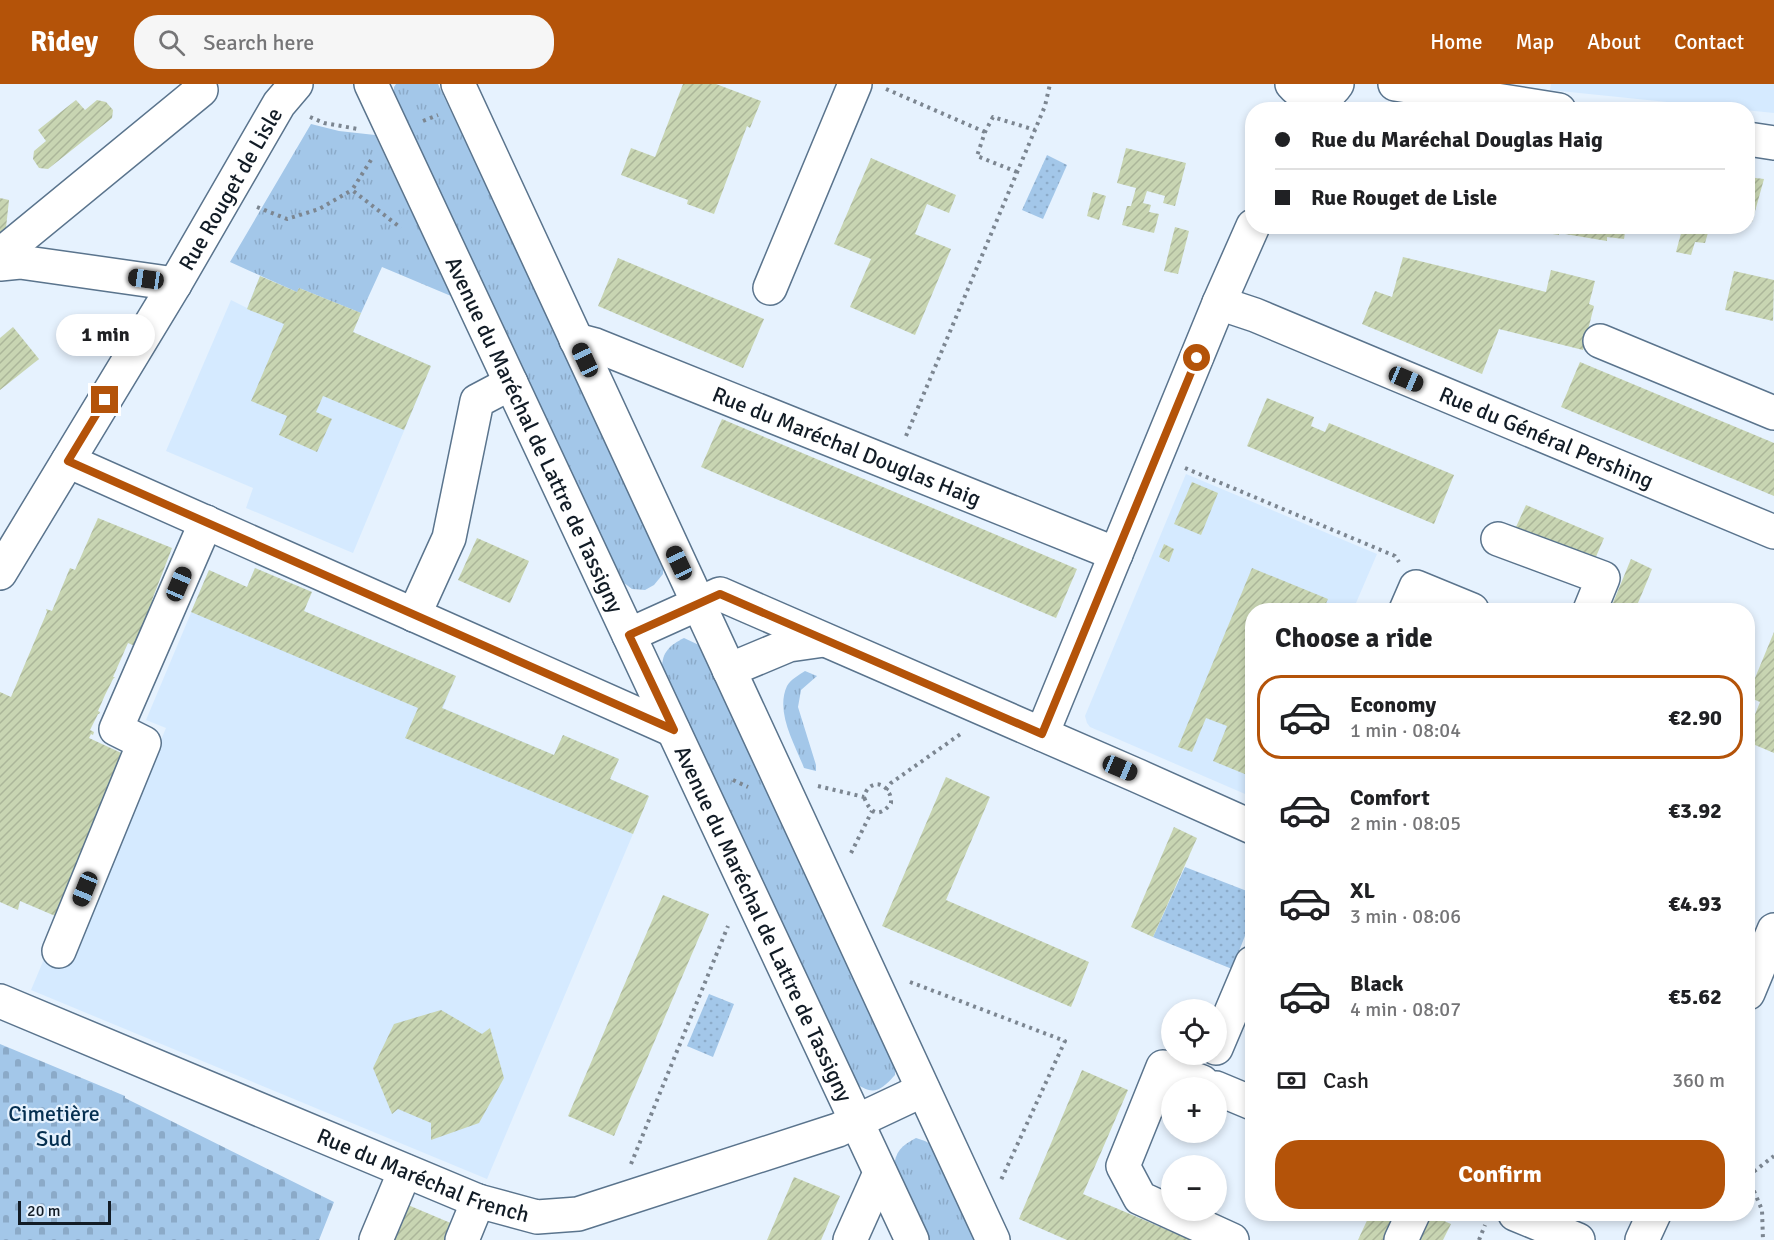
<!DOCTYPE html>
<meta charset="utf-8">
<style>
:root{--surface:#fff;--page:#f6f6f6;--text:#202124;--muted:#757577;--line:#e0e0e0;--accent:#b45309}
body{margin:0;font-family:Signika,sans-serif;background:var(--page);color:var(--text);height:100vh;display:flex;flex-direction:column;font-size:22px;white-space:nowrap}
*{box-sizing:border-box;margin:0}
p{font-size:20px;color:var(--muted)}
.icon{flex:none;width:33px;height:33px;fill:none;stroke:currentColor;stroke-width:2;stroke-linecap:round;stroke-linejoin:round}
.map{position:relative;flex:1;overflow:hidden}
.details{position:absolute;left:1245px;top:519px;width:510px;height:618px;display:flex;flex-direction:column;background:var(--surface);border-radius:24px;box-shadow:0 3px 9px #0003}
.details>*{flex:none}
.guide{position:absolute;left:1245px;top:18px;width:510px;height:132px;border-radius:24px;box-shadow:0 3px 9px #0003;display:grid;align-content:center;height:132px;padding:0 30px;background:var(--surface)}
.fabs{position:absolute;left:1161px;top:915px;display:grid;gap:12px}
.fabs a{display:grid;place-items:center;width:66px;height:66px;border-radius:50%;background:var(--surface);box-shadow:0 3px 9px #0003;font-size:30px}
.scale{position:absolute;left:18px;bottom:15px;width:93px;box-sizing:border-box;padding-left:6px;border:3px solid #121c26;border-top:0;font-size:16px;line-height:21px;white-space:nowrap;color:#121c26;-webkit-text-stroke:4px #e6f2fe;paint-order:stroke}
.end{position:absolute;width:27px;height:27px;margin:-14px;border:8px solid #b45309;background:#fff;box-shadow:0 0 0 3px #fff}
.from{border-radius:50%}
.bubble{position:absolute;height:42px;border-radius:21px;background:var(--surface);box-shadow:0 3px 9px #0003;font-size:20px;font-weight:700;line-height:42px;text-align:center}
.car{position:absolute;width:18px;height:36px;margin:-18px -9px;border-radius:8px;box-shadow:0 0 4px 2px #0007;background:linear-gradient(#222 24%,#8ab4d8 0 40%,#222 0 76%,#8ab4d8 0 86%,#222 0)}
.guide b{display:flex;align-items:center;gap:21px;height:57px;font-size:22px}
.guide b+b{border-top:2px solid var(--line)}
.guide i{width:15px;height:15px;background:var(--text)}
ul{padding:0;list-style:none}
li{display:flex;align-items:center;gap:18px;height:84px;margin:0 12px 9px;padding:0 18px;border:3px solid transparent;border-radius:24px}
li div{flex:1}
li b{display:block;font-size:22px}
li em{font-style:normal;font-weight:700}
li.current{border-color:var(--accent)}
li>.icon{width:54px;height:54px;stroke-width:1.5}
h2{padding:0 30px;font-size:27px;line-height:72px}
.pay{display:flex;align-items:center;gap:15px;height:66px;padding:0 30px;font-size:22px}
.pay p{margin-inline-start:auto}
.button{display:flex;gap:12px;margin-top:auto;padding:12px 30px}
.button a{flex:1;height:69px;border-radius:24px;background:var(--accent);color:#fff;font-size:24px;font-weight:700;line-height:69px;text-align:center}
header{display:flex;align-items:center;gap:36px;box-sizing:border-box;height:84px;padding:0 30px;background:var(--accent);color:#fff}
header strong{font-size:28px}
nav{display:flex;gap:33px;margin-inline-start:auto;font-size:21px}
.search{width:420px;height:54px;background:var(--page);display:flex;align-items:center;gap:15px;box-sizing:border-box;padding:0 21px;border-radius:24px;color:var(--muted);font-size:22px}
.map>svg:first-child{display:block}
.built{fill:#d5eaff}
.grass{fill:url(#grass-tufts)}
.cemetery{fill:url(#cemetery-stones)}
.park{fill:url(#park-dots)}
.building{fill:url(#building-hatch)}
.lines{fill:none;stroke-linecap:round;stroke-linejoin:round}
.minor-casing{stroke:#5a748d;stroke-width:36}
.path{stroke:#7c8691;stroke-width:4;stroke-dasharray:3 4.5;stroke-linecap:butt}
.minor{stroke:#fff;stroke-width:33}
.route{stroke:#b45309;stroke-width:8}
.labels{text-anchor:middle;stroke-width:4.5;stroke-linejoin:round;paint-order:stroke}
.street-label{font-size:22px;fill:#121c26;stroke:#e6f2fe}
.park-label{font-size:22px;fill:#052f50;stroke:#e6f2fe}
</style>
<header>
<strong>Ridey</strong>
<div class="search"><svg class="icon" aria-label="search" viewBox="0 0 24 24"><circle cx="10" cy="10" r="6"/><path d="M15 15l6 6"/></svg>Search here</div>
<nav><a>Home</a><a>Map</a><a>About</a><a>Contact</a></nav>
</header>
<div class="map">
<svg width="1774" height="1156" viewBox="0 0 1774 1156">
<defs>
<pattern id="grass-tufts" width="24" height="20" patternUnits="userSpaceOnUse" patternTransform="scale(1.5)"><rect width="24" height="20" fill="#a3c7e9"/><path d="M3 7l-1-3M5 7V3M7 7l1-3M15 17l-1-3M17 17v-4M19 17l1-3" fill="none" stroke="#8baac8"/></pattern>
<pattern id="cemetery-stones" width="16" height="16" patternUnits="userSpaceOnUse" patternTransform="scale(1.5)"><rect width="16" height="16" fill="#a3c7e9"/><path d="M2 7V4a2 2 0 0 1 4 0v3zM10 15v-3a2 2 0 0 1 4 0v3z" fill="#8baac8"/></pattern>
<pattern id="park-dots" width="8" height="8" patternUnits="userSpaceOnUse" patternTransform="scale(1.5)"><rect width="8" height="8" fill="#a3c7e9"/><path d="M2 2h.1M6 6h.1" fill="none" stroke="#8baac8" stroke-width="1.8" stroke-linecap="round"/></pattern>
<pattern id="building-hatch" width="6" height="6" patternUnits="userSpaceOnUse" patternTransform="scale(1.5)"><rect width="6" height="6" fill="#c8d5b2"/><path d="M-1 1l2-2M0 6l6-6M5 7l2-2" fill="none" stroke="#abb699"/></pattern>
</defs>
<rect width="100%" height="100%" fill="#e6f2fe"/>
<g class="built">
<polygon points="1551,0 1774,0 1774,29 1550,6"/>
<polygon points="260,192 296,207 299,204 361,229 353,248 431,282 353,469 246,424 253,404 166,367 231,216 247,224"/>
<polygon points="1186,390 1377,470 1353,526 1252,526 1252,713 1090,643 1087,639 1085,632"/>
<polygon points="255,484 312,508 304,527 456,592 443,624 554,671 563,651 619,675 610,695 649,712 487,1095 31,906 47,868 68,878 166,644 146,636 209,486 247,503"/>
</g>
<g class="grass">
<polygon points="396,0 438,0 663,475 663,490 654,501 645,506 632,505 620,496 394,13 394,3"/>
<polygon points="311,40 339,47 375,51 451,212 382,183 361,229 299,204 297,208 230,178"/>
<path d="M684,554L701,562L895,975V991C879,1009 871,1012 852,996L662,584C662,568 670,561 684,554Z"/>
<path d="M805,587L817,592L801,606L798,623L816,681V687L804,684C795,660 775,628 787,602C791,595 799,591 805,587Z"/>
<path d="M916,1054L925,1057L934,1062L978,1156H928L894,1083C895,1068 902,1061 916,1054Z"/>
</g>
<polygon class="cemetery" points="0,960 125,1012 125,1014 334,1118 319,1156 0,1156"/>
<g class="park">
<polygon points="1047,71 1067,81 1043,135 1022,126"/>
<polygon points="1185,783 1252,809 1252,834 1232,885 1153,853"/>
<polygon points="709,910 734,920 713,973 687,962"/>
</g>
<g class="building">
<polygon points="683,0 716,0 761,17 750,44 747,42 714,130 687,120 688,116 621,91 631,64 655,73"/>
<polygon points="76,16 85,26 97,16 106,18 113,26 112,34 48,85 39,84 33,75 34,67 46,57 38,46"/>
<polygon points="1126,64 1186,79 1175,122 1163,119 1165,112 1147,107 1143,119 1151,121 1149,128 1159,130 1154,149 1122,141 1127,122 1131,122 1136,104 1117,99"/>
<polygon points="871,74 956,111 949,129 927,120 915,150 951,165 915,251 850,223 871,175 834,160"/>
<polygon points="1748,93 1764,95 1752,138 1748,138"/>
<polygon points="1093,108 1106,112 1099,136 1087,132"/>
<polygon points="0,114 9,116 5,153 0,157"/>
<polygon points="1513,142 1626,142 1624,155 1607,153 1607,157 1559,149 1559,151 1513,144"/>
<polygon points="1683,142 1710,142 1705,159 1695,158 1691,171 1676,168"/>
<polygon points="1175,143 1189,147 1178,190 1164,187"/>
<polygon points="1403,173 1546,208 1551,186 1595,197 1589,220 1594,222 1583,266 1499,245 1482,290 1362,240 1375,207 1392,213"/>
<polygon points="618,174 764,235 743,284 598,222"/>
<polygon points="1734,187 1774,196 1773,237 1725,226"/>
<polygon points="260,192 297,208 299,204 361,229 353,248 431,282 404,346 323,312 316,328 332,335 317,368 279,351 287,332 251,317 284,240 247,225"/>
<polygon points="13,243 39,275 0,306 0,254"/>
<polygon points="1580,278 1774,359 1774,412 1561,323"/>
<polygon points="1267,314 1314,333 1311,342 1325,348 1329,339 1454,391 1434,440 1247,362"/>
<polygon points="722,335 1077,485 1056,534 701,383"/>
<polygon points="1192,398 1218,409 1201,451 1174,440"/>
<polygon points="1526,421 1604,454 1595,475 1516,443"/>
<polygon points="98,434 172,464 152,516 155,518 135,562 128,559 113,593 115,593 113,595 105,611 98,627 100,628 99,630 98,630 90,646 94,648 93,651 91,650 89,654 130,673 60,834 20,817 18,826 0,818 0,608 11,613 47,528 46,525 52,527 70,484 75,486"/>
<polygon points="477,454 529,477 510,519 458,496"/>
<polygon points="1164,460 1174,465 1169,478 1159,473"/>
<polygon points="1631,475 1652,485 1646,500 1635,526 1610,526"/>
<polygon points="255,484 312,508 304,527 456,592 442,624 554,671 563,651 619,675 610,695 649,712 633,750 405,654 418,624 191,528 209,486 247,503"/>
<polygon points="1252,484 1328,515 1323,526 1252,526 1252,693 1213,677 1227,642 1206,634 1192,668 1178,663"/>
<polygon points="1774,548 1774,669 1748,658 1748,648 1760,618 1748,613 1748,611"/>
<polygon points="946,693 990,713 946,816 1089,878 1071,923 882,842"/>
<polygon points="1174,743 1197,754 1153,853 1131,843"/>
<polygon points="663,811 709,830 614,1052 568,1032"/>
<polygon points="441,926 482,950 490,944 504,994 479,1039 431,1056 431,1039 398,1025 392,1030 373,984 394,940"/>
<polygon points="1082,986 1128,1006 1083,1110 1191,1156 1067,1156 1019,1135"/>
<polygon points="794,1093 840,1112 821,1156 767,1156"/>
<polygon points="408,1121 453,1140 447,1156 393,1156"/>
<polygon points="1370,1130 1399,1130 1387,1156 1358,1156"/>
<polygon points="1428,1130 1451,1140 1443,1156 1416,1156"/>
</g>
<g class="lines">
<g class="minor-casing">
<g id="minor">
<path id="s1" d="M371,0L912,1156"/>
<polyline points="458,0 993,1156"/>
<path d="M1292,0C1305,15 1325,18 1337,0"/>
<polyline points="1395,0 1559,26"/>
<polyline points="1748,55 1774,59"/>
<polyline points="0,171 201,6"/>
<polyline points="0,180 20,178 175,200"/>
<polyline points="770,204 855,0"/>
<path id="s2" d="M1219,219L1255,231L1774,448"/>
<path id="s3" d="M576,256L595,261L1116,470"/>
<polyline points="1600,257 1774,329"/>
<polyline points="68,377 673,646"/>
<polyline points="1498,455 1603,494 1590,526"/>
<path id="s4" d="M0,489L175,200L279,20L296,0"/>
<polyline points="1406,526 1416,503 1472,526"/>
<polyline points="414,531 449,454 477,317 511,299"/>
<polyline points="629,551 720,510 1138,692 1252,743"/>
<polyline points="729,586 789,561 824,556"/>
<polyline points="1042,650 1219,219 1253,142"/>
<polyline points="59,867 144,659 116,645 206,438"/>
<polyline points="1748,909 1774,846"/>
<path id="s5" d="M0,917L478,1117L537,1133L578,1130L838,1046L923,1006"/>
<polyline points="1216,964 1252,879"/>
<polyline points="1202,998 1163,983 1123,1082 1140,1114 1232,1156"/>
<polyline points="1216,1004 1252,1019"/>
<polyline points="1515,1130 1578,1156"/>
<polyline points="376,1156 405,1087"/>
<polyline points="462,1156 478,1117"/>
<polyline points="850,1156 880,1089"/>
<polyline points="1401,1156 1413,1130"/>
<polyline points="1642,1156 1654,1130"/>
</g>
</g>
<g class="path">
<polyline points="886,5 985,48"/>
<polyline points="310,33 324,39 358,45"/>
<polyline points="423,37 438,31"/>
<polyline points="371,76 352,106 401,144"/>
<polyline points="1017,88 977,72 985,48 993,33 1035,46"/>
<polyline points="257,123 287,135 319,125 352,106"/>
<polyline points="906,352 1045,22 1050,0"/>
<polyline points="1185,384 1395,472 1399,478"/>
<polyline points="733,696 748,703"/>
<path d="M818,702L864,713C867,699 882,695 889,709C891,712 891,716 891,719C879,735 870,729 864,713"/>
<polyline points="886,706 891,699 962,649"/>
<polyline points="851,769 872,727"/>
<polyline points="910,898 1065,957 1001,1096"/>
<polyline points="631,1080 728,842"/>
<polyline points="1748,1092 1774,1072"/>
<polyline points="1748,1093 1762,1126 1763,1156"/>
<polyline points="1479,1156 1485,1141"/>
</g>
<use href="#minor" class="minor"/>
</g>
<g class="lines">
<polyline class="route" points="105,316 68,377 674,646 629,551 720,510 1042,650 1197,274"/>
</g>
<g class="labels">
<g class="street-label">
<text dy="8" stroke="none"><textPath href="#s4" startOffset="448">Rue Rouget de Lisle</textPath></text>
<text dy="8" stroke="none"><textPath href="#s1" startOffset="387">Avenue du Maréchal de Lattre de Tassigny</textPath></text>
<text dy="8" stroke="none"><textPath href="#s2" startOffset="354">Rue du Général Pershing</textPath></text>
<text dy="8" stroke="none"><textPath href="#s3" startOffset="291">Rue du Maréchal Douglas Haig</textPath></text>
<text dy="8" stroke="none"><textPath href="#s1" startOffset="927">Avenue du Maréchal de Lattre de Tassigny</textPath></text>
<text dy="8" stroke="none"><textPath href="#s5" startOffset="458">Rue du Maréchal French</textPath></text>
</g>
<g class="park-label">
<text x="54" y="1037">Cimetière<tspan x="54" dy="25">Sud</tspan></text>
</g>
</g>
</svg>
<div class="fabs">
<a><svg class="icon" aria-label="locate" viewBox="0 0 24 24"><circle cx="12" cy="12" r="6"/><path d="M12 2v4M12 18v4M2 12h4M18 12h4"/></svg></a>
<a>+</a>
<a>−</a>
</div>
<div class="scale">20 m</div>
<i class="end from" style="left:1197px;top:274px"></i>
<i class="end" style="left:105px;top:316px"></i>
<div class="bubble" style="left:56px;top:230px;width:99px">1 min</div>
<i class="car" style="left:146px;top:195px;rotate:278deg"></i>
<i class="car" style="left:585px;top:276px;rotate:335deg"></i>
<i class="car" style="left:1406px;top:295px;rotate:113deg"></i>
<i class="car" style="left:679px;top:479px;rotate:335deg"></i>
<i class="car" style="left:179px;top:500px;rotate:23deg"></i>
<i class="car" style="left:1120px;top:684px;rotate:113deg"></i>
<i class="car" style="left:85px;top:805px;rotate:202deg"></i>
<div class="guide">
<b><i class="from"></i>Rue du Maréchal Douglas Haig</b>
<b><i></i>Rue Rouget de Lisle</b>
</div>
<section class="details">
<h2>Choose a ride</h2>
<ul>
<li class="current"><svg class="icon" aria-label="car" viewBox="0 0 24 24"><path d="M5 17H2v-5l4-1 3-4h7l3 4 3 1v5h-3M9 17h6M6 11h13"/><circle cx="7" cy="17" r="2"/><circle cx="17" cy="17" r="2"/></svg><div><b>Economy</b><p>1 min · 08:04</p></div><em>€2.90</em></li>
<li><svg class="icon" aria-label="car" viewBox="0 0 24 24"><path d="M5 17H2v-5l4-1 3-4h7l3 4 3 1v5h-3M9 17h6M6 11h13"/><circle cx="7" cy="17" r="2"/><circle cx="17" cy="17" r="2"/></svg><div><b>Comfort</b><p>2 min · 08:05</p></div><em>€3.92</em></li>
<li><svg class="icon" aria-label="car" viewBox="0 0 24 24"><path d="M5 17H2v-5l4-1 3-4h7l3 4 3 1v5h-3M9 17h6M6 11h13"/><circle cx="7" cy="17" r="2"/><circle cx="17" cy="17" r="2"/></svg><div><b>XL</b><p>3 min · 08:06</p></div><em>€4.93</em></li>
<li><svg class="icon" aria-label="car" viewBox="0 0 24 24"><path d="M5 17H2v-5l4-1 3-4h7l3 4 3 1v5h-3M9 17h6M6 11h13"/><circle cx="7" cy="17" r="2"/><circle cx="17" cy="17" r="2"/></svg><div><b>Black</b><p>4 min · 08:07</p></div><em>€5.62</em></li>
</ul>
<div class="pay"><svg class="icon" aria-label="cash" viewBox="0 0 24 24"><path d="M3 7h18v10H3z"/><circle cx="12" cy="12" r="2"/></svg>Cash<p>360 m</p></div>
<div class="button"><a>Confirm</a></div>
</section>
</div>
